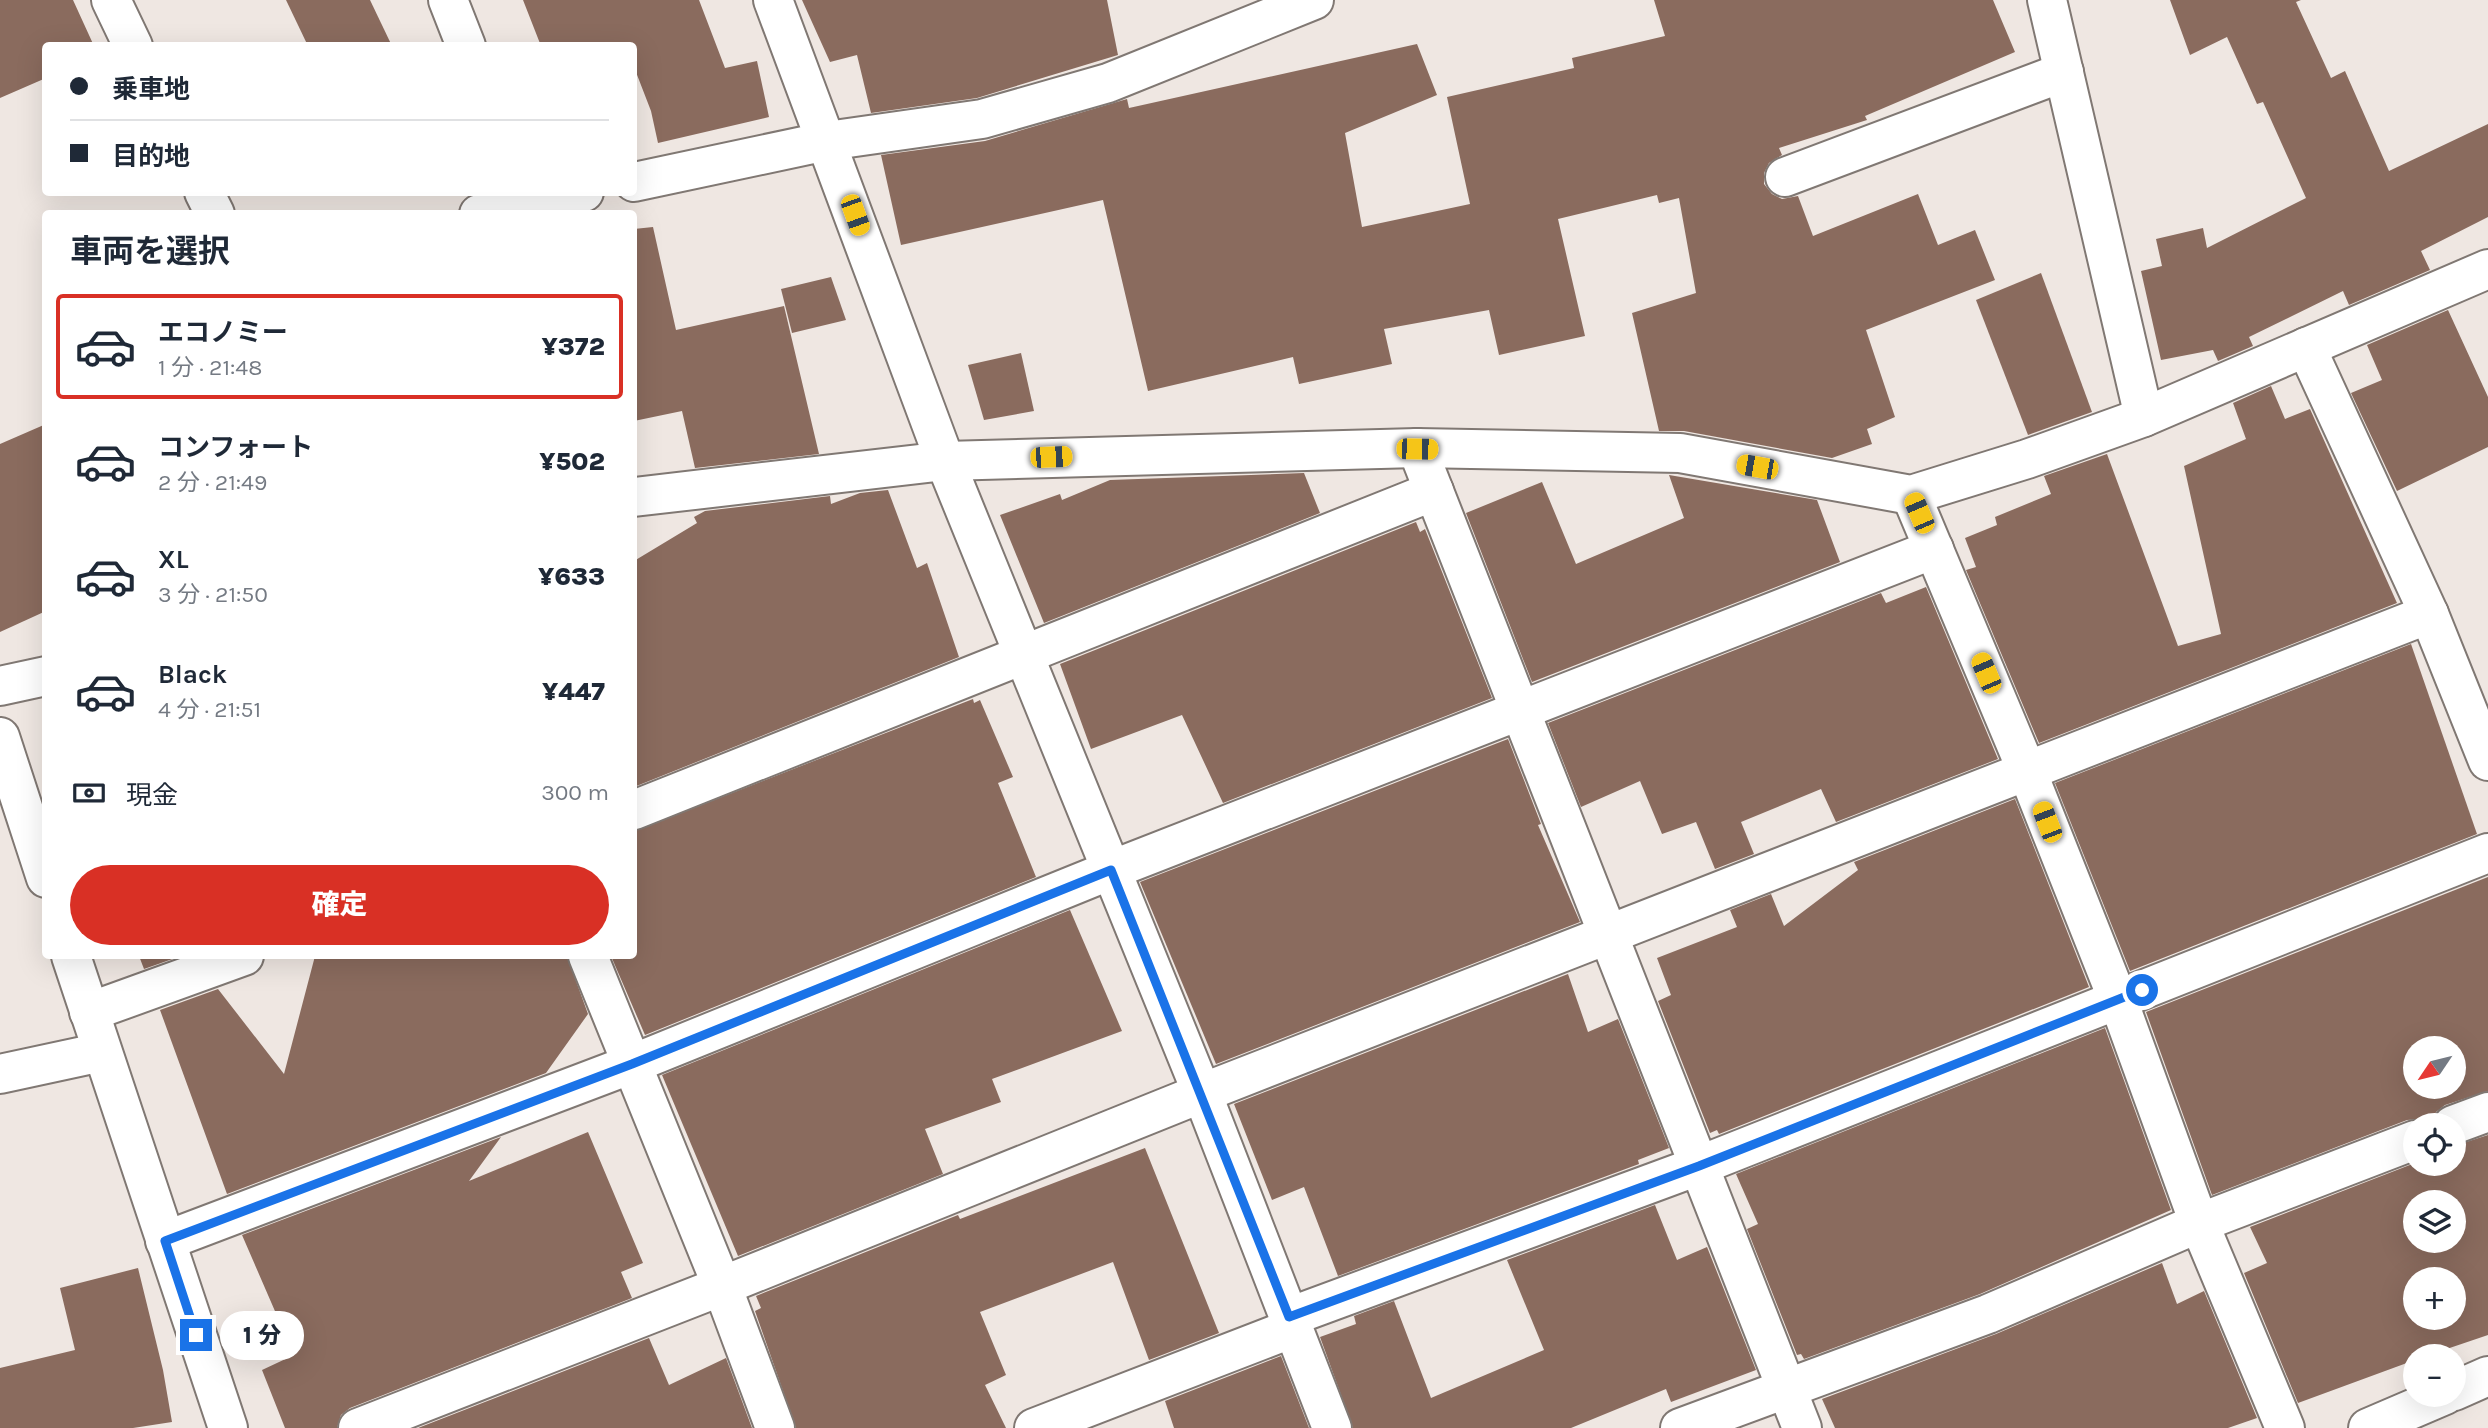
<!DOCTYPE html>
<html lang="ja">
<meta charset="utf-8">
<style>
:root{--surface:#fff;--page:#f6f6f7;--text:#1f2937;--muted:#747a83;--line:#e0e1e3;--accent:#d93025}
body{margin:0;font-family:Karla,"Noto Sans JP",sans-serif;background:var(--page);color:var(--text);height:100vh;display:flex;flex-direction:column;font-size:26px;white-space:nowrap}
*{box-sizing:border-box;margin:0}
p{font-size:23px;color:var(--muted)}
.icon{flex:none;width:38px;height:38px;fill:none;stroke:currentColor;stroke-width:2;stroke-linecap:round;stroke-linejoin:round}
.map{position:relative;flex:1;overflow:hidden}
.panel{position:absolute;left:42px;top:210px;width:595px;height:749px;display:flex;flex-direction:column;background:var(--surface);border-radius:7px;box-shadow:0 7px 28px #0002}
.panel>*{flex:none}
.guide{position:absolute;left:42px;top:42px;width:595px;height:154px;border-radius:7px;box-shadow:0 7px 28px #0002;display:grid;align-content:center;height:154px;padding:0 28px;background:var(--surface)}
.needle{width:46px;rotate:235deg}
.tools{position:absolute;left:2403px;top:1036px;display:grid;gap:14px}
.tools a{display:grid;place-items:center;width:63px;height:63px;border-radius:50%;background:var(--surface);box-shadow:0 7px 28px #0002;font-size:35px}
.end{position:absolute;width:32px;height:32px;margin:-16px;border:9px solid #1a73e8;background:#fff;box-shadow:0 0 0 4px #fff}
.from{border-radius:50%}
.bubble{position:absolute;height:49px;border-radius:24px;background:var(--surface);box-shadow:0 7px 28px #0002;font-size:23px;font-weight:800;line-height:49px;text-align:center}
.car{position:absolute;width:21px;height:42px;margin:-21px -10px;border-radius:9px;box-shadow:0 0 5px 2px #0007;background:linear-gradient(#f5c518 24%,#345 0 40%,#f5c518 0 76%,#345 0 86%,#f5c518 0)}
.guide b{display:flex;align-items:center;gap:24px;height:66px;font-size:26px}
.guide b+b{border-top:2px solid var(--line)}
.guide i{width:18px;height:18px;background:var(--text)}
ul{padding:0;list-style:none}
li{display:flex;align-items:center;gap:21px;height:105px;margin:0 14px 10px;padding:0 14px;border:4px solid transparent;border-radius:7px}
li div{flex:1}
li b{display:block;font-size:26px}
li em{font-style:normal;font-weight:800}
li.selected{border-color:var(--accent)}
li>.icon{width:63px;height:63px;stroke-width:1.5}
h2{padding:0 28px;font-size:32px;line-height:84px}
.pay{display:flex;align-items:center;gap:18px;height:77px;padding:0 28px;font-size:26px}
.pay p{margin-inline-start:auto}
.action{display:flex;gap:14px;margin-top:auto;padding:14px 28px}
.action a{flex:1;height:80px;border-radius:42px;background:var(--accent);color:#fff;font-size:28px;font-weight:800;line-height:80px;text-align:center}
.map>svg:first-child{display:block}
.building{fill:#8a6b5e;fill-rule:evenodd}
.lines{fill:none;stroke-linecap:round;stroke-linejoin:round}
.street-casing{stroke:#807873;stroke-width:42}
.street{stroke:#fff;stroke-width:38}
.route{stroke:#1a73e8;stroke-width:9}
</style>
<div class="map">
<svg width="2488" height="1428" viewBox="0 0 2488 1428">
<rect width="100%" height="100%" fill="#efe7e2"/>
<g class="building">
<polygon points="0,0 73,0 94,46 46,46 46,78 0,98"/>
<polygon points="286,0 370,0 392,46 308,46"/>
<polygon points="523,0 699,0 725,68 757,61 769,117 658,143 651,111 634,67 634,46 541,46"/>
<polygon points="802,0 1107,0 1118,55 977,98 871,113 857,55 830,62"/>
<polygon points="1654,0 1993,0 2015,52 1865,116 1867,120 1779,148 1782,155 1769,163 1764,173 1764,184 1772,194 1782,199 1798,196 1813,236 1918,194 1938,245 1975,230 1995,280 1866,330 1895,417 1867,429 1872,444 1832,458 1684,431 1659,431 1632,313 1696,293 1679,198 1659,203 1657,195 1558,219 1585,336 1499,355 1489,310 1384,329 1392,364 1299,384 1293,357 1148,391 1103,200 901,245 881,155 985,141 1127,99 1129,108 1417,44 1437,95 1345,133 1362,227 1470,204 1447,97 1574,68 1572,58 1665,36"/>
<polygon points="2170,0 2301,0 2296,2 2331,78 2345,71 2389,171 2488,124 2488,217 2421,251 2430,270 2349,305 2343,291 2249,337 2253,346 2218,361 2213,350 2161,360 2141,271 2162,266 2156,239 2203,228 2207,248 2306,198 2263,102 2257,104 2227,37 2190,55"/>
<polygon points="653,227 676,330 784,306 819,454 695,468 682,411 634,421 634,229"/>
<polygon points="2041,273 2092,412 2028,435 1976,300"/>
<polygon points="831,277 846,320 792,333 781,289"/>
<polygon points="2448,310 2488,397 2488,447 2397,491 2351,393 2382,380 2367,345"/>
<polygon points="1021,353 1034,411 984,420 968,365"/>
<polygon points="2271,386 2285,419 2310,409 2397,603 2039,743 1966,570 1976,567 1965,538 1997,525 1995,517 2051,494 2044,476 2107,454 2178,646 2221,634 2184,466 2246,439 2233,403"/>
<polygon points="46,424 46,611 0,632 0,444"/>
<polygon points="1304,473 1320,513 1044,623 1000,515 1060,494 1062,500 1110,480"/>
<polygon points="1669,475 1817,500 1840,562 1532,682 1466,513 1542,482 1576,564 1684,518"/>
<polygon points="888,490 917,568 927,563 959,657 634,787 634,561 697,523 694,517 705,511 830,496 831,504 860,493"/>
<polygon points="1416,522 1420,532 1425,529 1492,698 1223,803 1182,715 1091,749 1060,664"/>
<polygon points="1926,587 1998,759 1836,822 1821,789 1741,822 1754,854 1715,869 1696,822 1662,834 1640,781 1581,807 1548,723 1881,593 1886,603"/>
<polygon points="2411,644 2477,834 2130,971 2055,783"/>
<polygon points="973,699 974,703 980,700 1013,777 998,783 1036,877 645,1035 611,956 634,956 634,831"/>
<polygon points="1508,739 1541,824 1538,825 1580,922 1216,1064 1140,882"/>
<polygon points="2015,799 2089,987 1719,1134 1717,1130 1710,1133 1658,1001 1671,995 1657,958 1737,927 1730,910 1771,894 1784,926 1858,870 1854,862"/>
<path d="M2488,877V1091L2445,1105L2436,1112L2432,1125L2419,1119L2407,1120L2212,1195L2146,1012ZM2415,1048H2454V1087H2415Z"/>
<polygon points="1070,910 1122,1031 992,1079 1001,1102 925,1129 943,1174 738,1256 662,1075"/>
<polygon points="139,956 181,956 144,969"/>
<polygon points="315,956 567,956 588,1014 546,1073 227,1194 160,1010 218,989 284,1074"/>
<polygon points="1568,974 1588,1032 1618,1019 1669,1148 1638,1160 1639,1164 1338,1276 1304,1187 1272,1200 1234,1104"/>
<polygon points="2105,1028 2171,1210 1980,1294 1804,1359 1801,1354 1797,1355 1747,1229 1758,1224 1736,1174"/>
<polygon points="588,1132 643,1263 621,1272 632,1298 350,1408 341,1415 337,1428 285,1428 262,1370 294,1355 242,1235 501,1137 469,1181"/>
<path d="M2488,1135V1335L2426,1356H2415V1360L2298,1403L2244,1273L2267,1263L2250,1227L2415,1163L2454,1164V1146ZM2415,1202H2454V1241H2415ZM2415,1279H2454V1318H2415Z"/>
<polygon points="1145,1148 1219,1333 1149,1360 1113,1262 980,1312 1006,1375 985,1385 1006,1428 796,1428 755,1311 761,1308 756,1296 958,1215 960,1219"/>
<polygon points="1655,1205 1677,1260 1707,1247 1756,1370 1671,1402 1666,1389 1571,1428 1353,1428 1320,1337 1356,1324 1354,1316 1394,1301 1431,1398 1544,1350 1507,1260"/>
<polygon points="2162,1263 2177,1304 2204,1291 2257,1418 2228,1428 1835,1428 1822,1399 1996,1334"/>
<polygon points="138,1268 163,1370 172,1422 133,1428 0,1428 0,1368 75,1350 60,1288"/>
<polygon points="649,1338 669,1385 726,1358 752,1428 418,1428"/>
<polygon points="1281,1356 1309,1428 1174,1428 1165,1401"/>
</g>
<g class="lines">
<g class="street-casing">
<g id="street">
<polyline points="111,0 133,46"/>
<polyline points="448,0 466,46"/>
<polyline points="773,0 945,461 1202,1093 1332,1428"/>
<polyline points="2047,0 2144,417"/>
<polyline points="1785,177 2064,72"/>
<polyline points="634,182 827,141 982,119 1108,83 1314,0"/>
<polyline points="204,192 215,214"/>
<polyline points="479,214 584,192"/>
<polyline points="2306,347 2429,614 2488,761"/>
<polyline points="1417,448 1802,1428"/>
<polyline points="1911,495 2027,771 2118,1000 2199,1223 2285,1428"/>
<polyline points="634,497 945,461 1417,448 1680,453 1911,495 2027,459 2144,417 2488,269"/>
<polyline points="0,686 46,676"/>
<polyline points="0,737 46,878"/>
<polyline points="634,810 1434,491"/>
<polyline points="71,956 228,1428"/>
<polyline points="588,956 722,1286 775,1428"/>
<polyline points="89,1012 244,956"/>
<polyline points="0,1074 102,1052"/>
<polyline points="2453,1125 2488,1112"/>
<polyline points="165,1241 632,1064 1111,870 1934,549"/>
<polyline points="1289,1317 1698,1166 2488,853"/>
<polyline points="2454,1391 2488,1376"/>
<polyline points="358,1428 722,1286 1202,1093 2429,614"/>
<polyline points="1034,1428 1293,1328"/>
<polyline points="1680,1428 1988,1314 2199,1223 2415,1140"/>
<polyline points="2368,1428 2445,1395"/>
</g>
</g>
<use href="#street" class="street"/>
</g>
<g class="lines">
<polyline class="route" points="196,1335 165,1241 632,1064 1111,870 1289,1317 1699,1166 2142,990"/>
</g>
</svg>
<div class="tools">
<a><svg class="needle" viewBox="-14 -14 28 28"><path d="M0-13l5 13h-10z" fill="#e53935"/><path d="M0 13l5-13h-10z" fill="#747a83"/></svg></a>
<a><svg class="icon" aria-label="locate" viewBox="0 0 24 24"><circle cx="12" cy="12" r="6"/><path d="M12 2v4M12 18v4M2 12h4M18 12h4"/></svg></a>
<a><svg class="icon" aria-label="layers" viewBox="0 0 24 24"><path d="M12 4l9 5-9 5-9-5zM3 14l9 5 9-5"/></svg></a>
<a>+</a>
<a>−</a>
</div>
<i class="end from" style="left:2142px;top:990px"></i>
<i class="end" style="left:196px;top:1335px"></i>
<div class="bubble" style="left:220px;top:1311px;width:84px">1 分</div>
<i class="car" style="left:855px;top:215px;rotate:160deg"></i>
<i class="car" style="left:1417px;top:449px;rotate:91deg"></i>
<i class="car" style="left:1051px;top:457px;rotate:88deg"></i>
<i class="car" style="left:1757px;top:467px;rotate:280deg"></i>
<i class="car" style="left:1919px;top:513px;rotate:337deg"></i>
<i class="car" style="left:1986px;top:673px;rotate:337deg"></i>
<i class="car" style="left:2047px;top:822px;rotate:339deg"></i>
<div class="guide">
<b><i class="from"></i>乗車地</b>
<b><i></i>目的地</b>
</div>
<section class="panel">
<h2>車両を選択</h2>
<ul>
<li class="selected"><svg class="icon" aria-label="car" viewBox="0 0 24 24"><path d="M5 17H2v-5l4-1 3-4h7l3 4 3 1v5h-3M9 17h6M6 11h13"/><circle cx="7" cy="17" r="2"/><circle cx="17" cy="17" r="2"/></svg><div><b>エコノミー</b><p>1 分 · 21:48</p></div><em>¥372</em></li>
<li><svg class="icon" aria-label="car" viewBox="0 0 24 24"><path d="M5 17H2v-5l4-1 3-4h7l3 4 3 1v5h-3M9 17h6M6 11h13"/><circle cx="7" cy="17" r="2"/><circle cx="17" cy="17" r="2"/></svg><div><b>コンフォート</b><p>2 分 · 21:49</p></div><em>¥502</em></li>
<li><svg class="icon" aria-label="car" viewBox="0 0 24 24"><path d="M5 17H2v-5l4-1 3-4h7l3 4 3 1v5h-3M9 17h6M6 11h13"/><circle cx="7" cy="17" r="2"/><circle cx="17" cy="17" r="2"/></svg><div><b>XL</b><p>3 分 · 21:50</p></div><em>¥633</em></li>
<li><svg class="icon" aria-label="car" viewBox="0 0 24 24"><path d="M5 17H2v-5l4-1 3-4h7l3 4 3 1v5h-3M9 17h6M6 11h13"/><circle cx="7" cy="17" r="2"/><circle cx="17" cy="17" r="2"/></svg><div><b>Black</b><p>4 分 · 21:51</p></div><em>¥447</em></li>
</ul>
<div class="pay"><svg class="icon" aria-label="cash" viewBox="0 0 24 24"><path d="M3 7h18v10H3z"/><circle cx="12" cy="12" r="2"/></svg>現金<p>300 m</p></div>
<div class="action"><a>確定</a></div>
</section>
</div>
